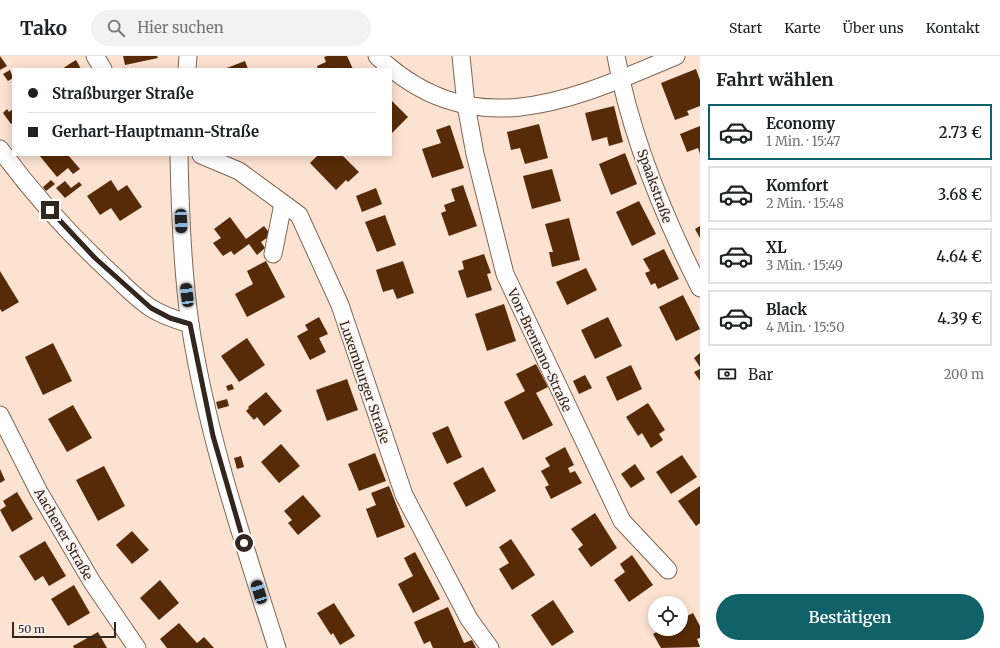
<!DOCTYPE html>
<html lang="de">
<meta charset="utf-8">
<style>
:root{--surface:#fff;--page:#f2f2f2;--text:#202124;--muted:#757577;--line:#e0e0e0;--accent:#116168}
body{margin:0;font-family:Merriweather,serif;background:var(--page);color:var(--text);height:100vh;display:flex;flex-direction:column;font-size:15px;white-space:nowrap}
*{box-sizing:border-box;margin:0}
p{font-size:13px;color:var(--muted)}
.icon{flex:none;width:22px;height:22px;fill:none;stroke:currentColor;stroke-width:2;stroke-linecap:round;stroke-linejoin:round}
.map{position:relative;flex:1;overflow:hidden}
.drawer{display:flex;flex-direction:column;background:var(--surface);width:300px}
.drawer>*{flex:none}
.hud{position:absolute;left:12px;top:12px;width:380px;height:88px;border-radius:0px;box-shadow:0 2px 10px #0003;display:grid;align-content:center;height:88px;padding:0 16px;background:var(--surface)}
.controls{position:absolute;left:648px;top:540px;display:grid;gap:8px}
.controls a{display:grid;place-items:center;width:40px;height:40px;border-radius:50%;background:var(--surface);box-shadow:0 2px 10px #0003;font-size:20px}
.scale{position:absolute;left:12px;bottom:10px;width:104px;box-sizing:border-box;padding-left:4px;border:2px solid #33261e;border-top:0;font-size:11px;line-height:14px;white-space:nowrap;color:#33261e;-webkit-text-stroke:3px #faf3ef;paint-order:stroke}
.end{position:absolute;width:18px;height:18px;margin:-9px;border:5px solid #33261e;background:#fff;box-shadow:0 0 0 2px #fff}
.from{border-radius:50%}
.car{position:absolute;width:12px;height:24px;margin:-12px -6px;border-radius:5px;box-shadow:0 0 3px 1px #0007;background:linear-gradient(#222 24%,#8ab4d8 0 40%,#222 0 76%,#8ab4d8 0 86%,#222 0)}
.hud b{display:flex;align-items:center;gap:14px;height:38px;font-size:15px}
.hud b+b{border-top:1px solid var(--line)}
.hud i{width:10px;height:10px;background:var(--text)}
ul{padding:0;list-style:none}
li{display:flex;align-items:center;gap:12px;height:56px;margin:0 8px 6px;padding:0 8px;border:2px solid var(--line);border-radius:0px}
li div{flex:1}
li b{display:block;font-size:15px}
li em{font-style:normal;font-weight:600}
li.current{border-color:var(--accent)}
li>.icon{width:36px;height:36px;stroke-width:1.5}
h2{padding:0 16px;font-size:18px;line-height:48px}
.pay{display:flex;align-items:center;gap:10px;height:44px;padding:0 16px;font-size:15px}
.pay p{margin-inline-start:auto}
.cta{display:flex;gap:8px;margin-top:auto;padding:8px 16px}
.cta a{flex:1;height:46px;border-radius:24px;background:var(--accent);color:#fff;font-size:16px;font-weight:600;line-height:46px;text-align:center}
header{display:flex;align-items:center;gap:24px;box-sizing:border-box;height:56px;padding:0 20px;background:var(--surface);border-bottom:1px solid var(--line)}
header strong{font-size:19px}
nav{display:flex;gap:22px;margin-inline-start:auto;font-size:14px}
.search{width:280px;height:36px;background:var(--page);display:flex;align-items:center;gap:10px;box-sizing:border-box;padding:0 14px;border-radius:22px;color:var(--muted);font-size:15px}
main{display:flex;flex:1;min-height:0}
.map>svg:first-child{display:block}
.building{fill:#572b07}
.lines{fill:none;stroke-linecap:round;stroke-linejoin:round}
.minor-casing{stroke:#816552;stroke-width:19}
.minor{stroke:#fff;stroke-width:17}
.route{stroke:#33261e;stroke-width:5}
.labels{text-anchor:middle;stroke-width:4;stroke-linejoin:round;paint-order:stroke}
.street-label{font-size:13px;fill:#33261e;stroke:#faf3ef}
</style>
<header>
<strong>Tako</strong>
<div class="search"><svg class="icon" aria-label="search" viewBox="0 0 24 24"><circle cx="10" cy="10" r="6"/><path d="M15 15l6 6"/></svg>Hier suchen</div>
<nav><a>Start</a><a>Karte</a><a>Über uns</a><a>Kontakt</a></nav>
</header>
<main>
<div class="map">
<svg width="700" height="592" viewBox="0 0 700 592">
<rect width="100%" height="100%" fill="#fce2d1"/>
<g class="building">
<polygon points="0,0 7,10 0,14"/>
<polygon points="123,0 157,0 158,2 125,9"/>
<polygon points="327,0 347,0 353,13 318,13 317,10 326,6 324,1"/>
<polygon points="76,4 81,13 62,13 71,7"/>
<polygon points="245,5 248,13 224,13"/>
<polygon points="696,13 700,24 700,50 687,55 689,59 675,64 661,27"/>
<polygon points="10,14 13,22 8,25 3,18"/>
<polygon points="391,44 408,61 391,78"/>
<polygon points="614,50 623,86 609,90 607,81 592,85 585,57"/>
<polygon points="7,53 9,56 13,53 13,67 11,68 3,57"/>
<polygon points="539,68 548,102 525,108 520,92 511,94 507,76"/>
<polygon points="450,69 464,112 432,122 422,93 441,87 436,74"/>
<polygon points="700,70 700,98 698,92 687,96 680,78"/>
<polygon points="625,97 637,128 611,139 599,108"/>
<polygon points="39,99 68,99 80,113 73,118 68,112 57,121"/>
<polygon points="318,99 342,99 359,116 348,126 346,124 336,134 310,107"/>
<polygon points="552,113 561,145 532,153 523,120"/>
<polygon points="51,124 55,128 46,135 43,131"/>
<polygon points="111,124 118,135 127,129 142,151 120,165 111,152 100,159 87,140"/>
<polygon points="65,125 71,132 79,126 82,129 65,142 56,132"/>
<polygon points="463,129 477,170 449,180 441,157 446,155 444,149 455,145 451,133"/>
<polygon points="376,132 382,148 362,156 356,140"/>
<polygon points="639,145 656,178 632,190 616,156"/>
<polygon points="385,159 396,189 377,196 365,166"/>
<polygon points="230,161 246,183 264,170 271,179 261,186 265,192 257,199 249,188 234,199 231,195 223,200 213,187 221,182 214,173"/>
<polygon points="569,162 580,204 552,211 549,196 553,196 545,168"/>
<polygon points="700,170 700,182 695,173"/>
<polygon points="664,193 679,223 658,233 655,227 651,229 645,217 650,215 643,203"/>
<polygon points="484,198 491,217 487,218 492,234 467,242 458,215 464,213 462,205"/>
<polygon points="266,205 285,241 247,261 235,238 253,228 247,215"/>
<polygon points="403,205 414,237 397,243 393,233 383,236 376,214"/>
<polygon points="586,212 597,234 567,249 556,226"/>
<polygon points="0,215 19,246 2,256 0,253"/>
<polygon points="683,239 700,273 676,285 659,251"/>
<polygon points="504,248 516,285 487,295 475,258"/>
<polygon points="319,261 328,278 319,282 326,296 310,304 297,280 308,274 305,269"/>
<polygon points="608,261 622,290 595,303 581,274"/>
<polygon points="247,282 265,309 239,326 221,300"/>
<polygon points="53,287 72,325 43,339 25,301"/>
<polygon points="700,297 700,311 694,302"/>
<polygon points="536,308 548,331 536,337 553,369 523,384 504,346 525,335 516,318"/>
<polygon points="631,309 642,333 617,345 606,321"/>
<polygon points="700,313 700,325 694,316"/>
<polygon points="585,319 592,332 579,338 573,325"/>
<polygon points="347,323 358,354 327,365 316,334"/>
<polygon points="232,328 234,333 228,335 226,330"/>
<polygon points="266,336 282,355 264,370 257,361 254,364 246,355 249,352 248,351"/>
<polygon points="227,343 229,350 218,353 216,346"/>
<polygon points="648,347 665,374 659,378 663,384 651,392 642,377 638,380 626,361"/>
<polygon points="73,349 92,382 67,396 48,363"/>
<polygon points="448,370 462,401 447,408 432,377"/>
<polygon points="281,388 300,410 279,427 261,406"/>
<polygon points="565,391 574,409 568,412 570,417 575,415 582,427 551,443 545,431 549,429 541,415 550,410 545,402"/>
<polygon points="375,397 386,425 359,435 348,408"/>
<polygon points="682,399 697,421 671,438 656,416"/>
<polygon points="241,400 244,411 237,413 234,402"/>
<polygon points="635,408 645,423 631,432 621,418"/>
<polygon points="104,410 125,450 98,465 76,424"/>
<polygon points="483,411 496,435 466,451 453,427"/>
<polygon points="0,413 5,424 0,427"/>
<polygon points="389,430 405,471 377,482 366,453 376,449 371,437"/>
<polygon points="700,430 700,467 696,470 678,445"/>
<polygon points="17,436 33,463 12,476 0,454 6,450 3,445"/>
<polygon points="303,439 321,460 298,479 288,467 292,464 284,455"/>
<polygon points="595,457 617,492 591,511 578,493 583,489 571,473"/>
<polygon points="132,475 149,494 132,508 116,489"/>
<polygon points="511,483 535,519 512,534 499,513 509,507 499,491"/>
<polygon points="45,485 66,520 49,530 43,520 35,525 19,500"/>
<polygon points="415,496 440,543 413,557 398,528 413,520 404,502"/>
<polygon points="632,499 653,529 629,546 614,524 625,516 620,508"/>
<polygon points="160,524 179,547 159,564 140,542"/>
<polygon points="74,529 90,557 68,570 51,543"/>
<polygon points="553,544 574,576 552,590 531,559"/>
<polygon points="334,547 355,580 340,589 333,577 331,579 317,557"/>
<polygon points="448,551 464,587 472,584 476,592 433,592 430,585 424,588 414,566"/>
<polygon points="693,557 700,570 700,582 697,583 700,591 661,592 653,578 662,573 681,573 681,563"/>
<polygon points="179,567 197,587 204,581 214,592 167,592 160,583"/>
<polygon points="98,576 107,592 74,592 73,590"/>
</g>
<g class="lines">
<g class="minor-casing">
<g id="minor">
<polyline points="95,0 103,13"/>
<path d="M377,0C473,91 572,44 676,0"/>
<polyline points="461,0 466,49 475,98 505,218 622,465 668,514"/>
<path d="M616,0C631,81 663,159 700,232"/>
<polyline points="187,13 188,0"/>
<path d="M0,93C33,138 71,180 112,218C124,229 137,243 151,252C163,260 177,264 190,268"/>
<path d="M179,99C180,155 182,212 190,268C207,379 243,485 277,592"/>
<polyline points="201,99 239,115 299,159 340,249 404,439 469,563 490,592"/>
<polyline points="273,198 283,148"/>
<polyline points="0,359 39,436 92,526 137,592"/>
</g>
</g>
<use href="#minor" class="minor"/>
</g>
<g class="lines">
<polyline class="route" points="50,154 95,202 151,252 170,262 190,268 213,380 244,487"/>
</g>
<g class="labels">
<g class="street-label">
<text transform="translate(655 130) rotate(70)" y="5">Spaakstraße</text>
<text transform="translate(540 294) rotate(65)" y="5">Von-Brentano-Straße</text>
<text transform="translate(365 326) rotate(71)" y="5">Luxemburger Straße</text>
<text transform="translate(64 478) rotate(60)" y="5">Aachener Straße</text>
</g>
</g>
</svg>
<div class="controls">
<a><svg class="icon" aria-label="locate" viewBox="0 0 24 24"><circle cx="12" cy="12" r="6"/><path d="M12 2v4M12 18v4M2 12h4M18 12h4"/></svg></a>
</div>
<div class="scale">50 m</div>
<i class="end from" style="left:244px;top:487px"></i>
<i class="end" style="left:50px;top:154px"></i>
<i class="car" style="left:181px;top:165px;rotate:178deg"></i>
<i class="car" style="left:187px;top:239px;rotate:353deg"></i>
<i class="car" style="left:259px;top:536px;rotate:343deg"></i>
<div class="hud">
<b><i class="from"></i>Straßburger Straße</b>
<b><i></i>Gerhart-Hauptmann-Straße</b>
</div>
</div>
<section class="drawer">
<h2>Fahrt wählen</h2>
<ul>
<li class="current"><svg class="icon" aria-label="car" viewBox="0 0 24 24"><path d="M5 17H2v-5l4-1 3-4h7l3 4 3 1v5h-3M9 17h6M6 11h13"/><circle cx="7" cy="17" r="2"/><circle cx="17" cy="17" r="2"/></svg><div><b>Economy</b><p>1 Min. · 15:47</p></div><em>2.73 €</em></li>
<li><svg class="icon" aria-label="car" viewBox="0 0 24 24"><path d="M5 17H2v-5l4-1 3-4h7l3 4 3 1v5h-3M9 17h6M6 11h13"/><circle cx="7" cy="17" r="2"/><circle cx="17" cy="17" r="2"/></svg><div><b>Komfort</b><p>2 Min. · 15:48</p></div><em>3.68 €</em></li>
<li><svg class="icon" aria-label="car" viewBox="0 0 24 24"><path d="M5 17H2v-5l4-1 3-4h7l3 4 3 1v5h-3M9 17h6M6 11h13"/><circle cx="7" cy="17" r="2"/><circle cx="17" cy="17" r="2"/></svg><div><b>XL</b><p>3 Min. · 15:49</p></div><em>4.64 €</em></li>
<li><svg class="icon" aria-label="car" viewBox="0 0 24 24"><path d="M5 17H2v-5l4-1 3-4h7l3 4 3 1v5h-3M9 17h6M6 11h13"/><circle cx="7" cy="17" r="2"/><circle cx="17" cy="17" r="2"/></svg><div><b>Black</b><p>4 Min. · 15:50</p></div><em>4.39 €</em></li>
</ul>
<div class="pay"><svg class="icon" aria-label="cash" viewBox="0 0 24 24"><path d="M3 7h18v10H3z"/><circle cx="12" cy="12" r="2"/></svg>Bar<p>200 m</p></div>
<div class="cta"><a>Bestätigen</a></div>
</section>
</main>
